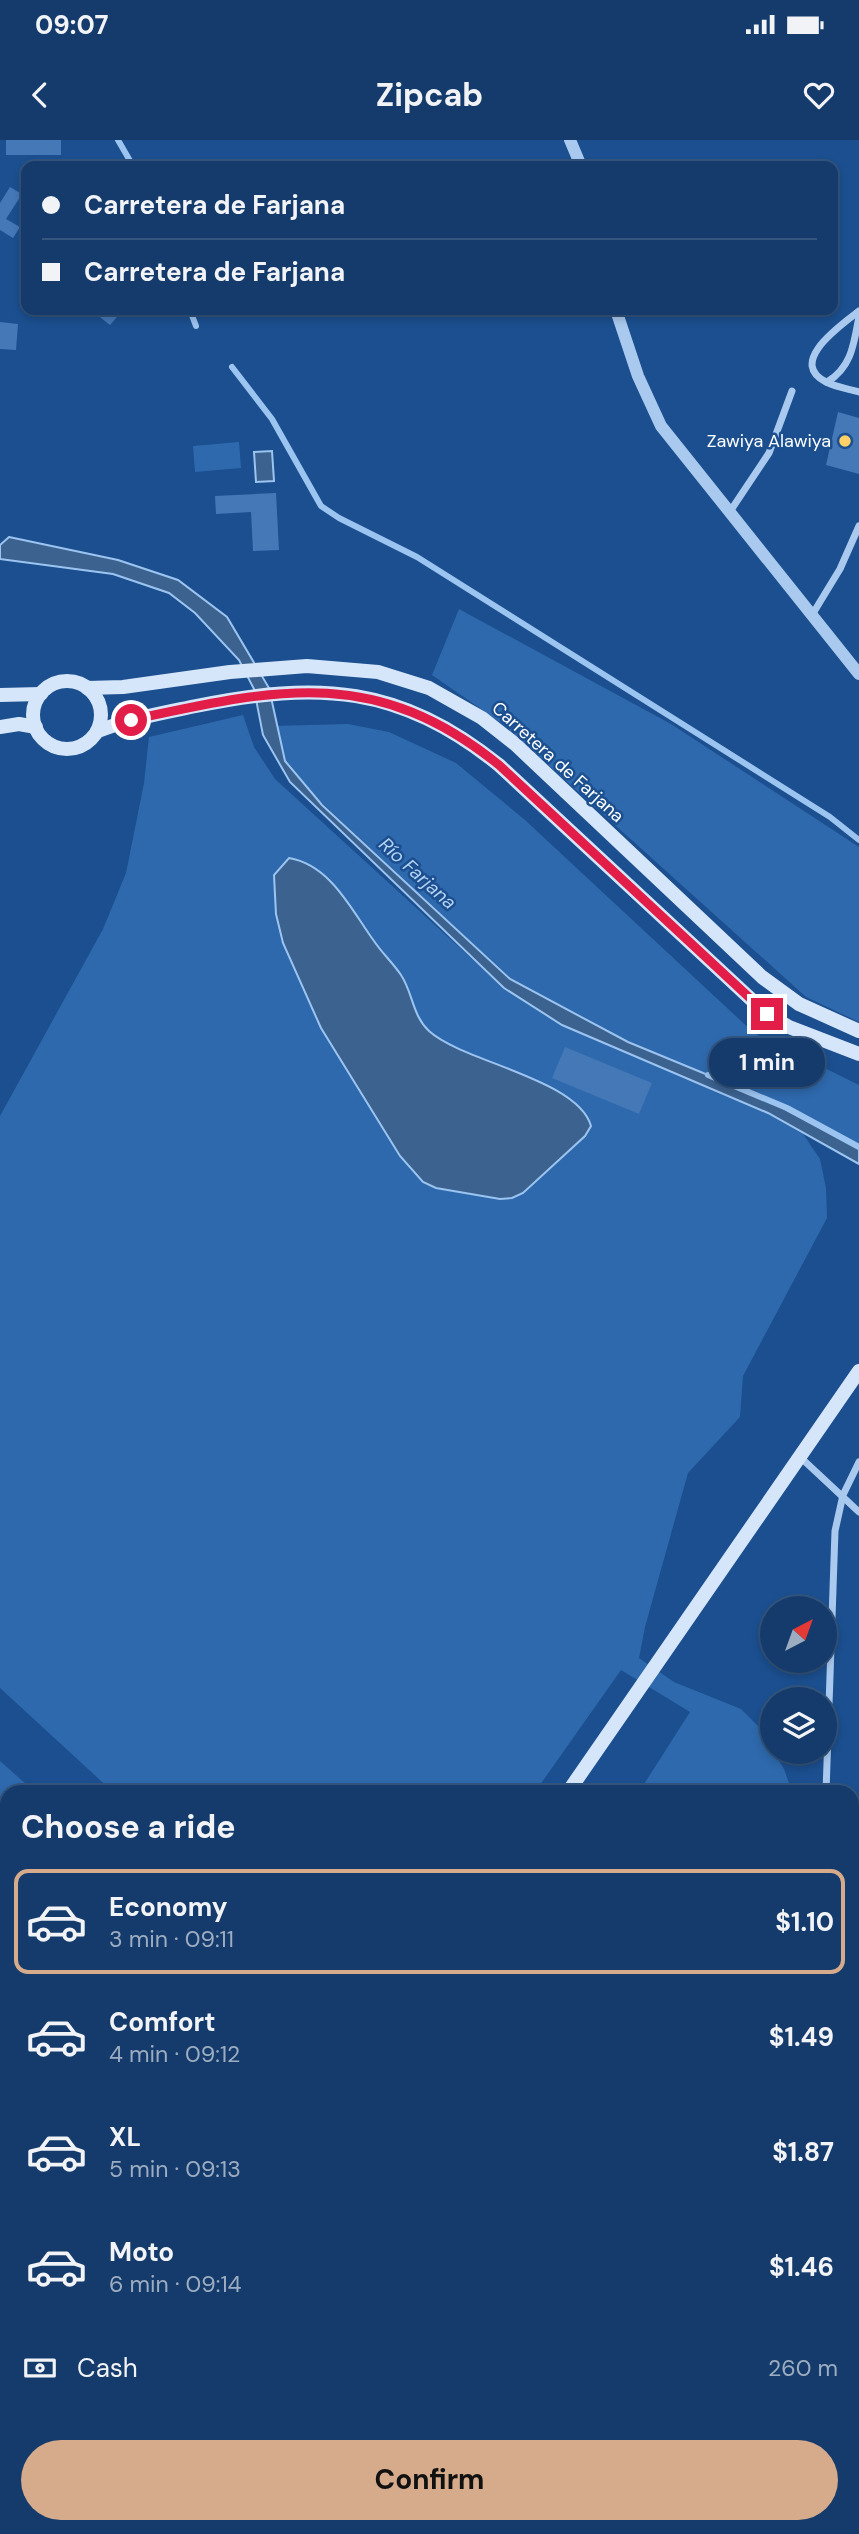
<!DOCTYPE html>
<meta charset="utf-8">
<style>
:root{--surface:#143b6b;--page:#214673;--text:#f1f3f6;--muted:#9dadc1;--line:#33557e;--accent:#d6ab8b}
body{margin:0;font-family:"DM Sans",sans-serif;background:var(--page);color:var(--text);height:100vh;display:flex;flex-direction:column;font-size:26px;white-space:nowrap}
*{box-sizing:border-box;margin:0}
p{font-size:23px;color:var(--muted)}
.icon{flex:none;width:38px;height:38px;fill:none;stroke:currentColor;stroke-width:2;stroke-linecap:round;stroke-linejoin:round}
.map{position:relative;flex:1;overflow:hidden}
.details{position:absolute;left:0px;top:1645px;width:859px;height:749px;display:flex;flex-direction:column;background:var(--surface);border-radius:21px 21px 0 0;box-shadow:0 4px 10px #0003,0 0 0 2px var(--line)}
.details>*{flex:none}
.top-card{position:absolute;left:21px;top:21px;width:817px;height:154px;border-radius:14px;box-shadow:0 4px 10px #0003,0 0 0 2px var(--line);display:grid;align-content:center;height:154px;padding:0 21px;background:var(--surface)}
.needle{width:46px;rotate:41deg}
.buttons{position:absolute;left:760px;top:1456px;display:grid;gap:14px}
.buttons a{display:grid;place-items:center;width:77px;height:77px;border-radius:50%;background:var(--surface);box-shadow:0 4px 10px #0003,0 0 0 2px var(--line);font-size:35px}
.end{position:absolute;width:32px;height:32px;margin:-16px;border:9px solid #e11d48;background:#fff;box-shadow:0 0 0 4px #fff}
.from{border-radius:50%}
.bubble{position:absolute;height:49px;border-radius:24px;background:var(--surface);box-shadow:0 4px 10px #0003,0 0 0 2px var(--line);font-size:23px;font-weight:700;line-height:49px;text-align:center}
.top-card b{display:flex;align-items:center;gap:24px;height:66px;font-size:26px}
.top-card b+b{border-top:2px solid var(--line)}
.top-card i{width:18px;height:18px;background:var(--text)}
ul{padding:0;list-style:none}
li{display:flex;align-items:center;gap:21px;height:105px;margin:0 14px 10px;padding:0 7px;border:4px solid transparent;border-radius:14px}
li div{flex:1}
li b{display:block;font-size:26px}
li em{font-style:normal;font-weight:700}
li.current{border-color:var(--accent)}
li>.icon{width:63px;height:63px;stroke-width:1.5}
h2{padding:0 21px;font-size:32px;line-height:84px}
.pay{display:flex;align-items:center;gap:18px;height:77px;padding:0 21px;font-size:26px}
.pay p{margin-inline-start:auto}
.cta{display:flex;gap:14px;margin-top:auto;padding:14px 21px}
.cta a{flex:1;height:80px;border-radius:42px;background:var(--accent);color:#111;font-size:28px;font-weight:700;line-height:80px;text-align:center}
.status{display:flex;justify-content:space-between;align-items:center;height:49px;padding:0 35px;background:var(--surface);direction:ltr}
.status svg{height:19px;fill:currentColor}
header{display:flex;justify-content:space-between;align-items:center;height:91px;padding:0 21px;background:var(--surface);font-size:32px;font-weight:700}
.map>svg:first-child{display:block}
.green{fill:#2e69ad}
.water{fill:#3c6290;stroke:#9cc4f0;stroke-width:2}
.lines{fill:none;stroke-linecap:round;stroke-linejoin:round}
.stream{stroke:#9cc4f0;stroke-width:6}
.building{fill:#4478b7}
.minor{stroke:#a9c9ee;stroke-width:7}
.tertiary{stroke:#a9c9ee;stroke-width:12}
.secondary{stroke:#d6e6fa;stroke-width:14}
.route{stroke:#e11d48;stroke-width:9}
.poi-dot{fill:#ffd166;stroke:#1b4f8f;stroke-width:2.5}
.labels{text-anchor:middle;stroke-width:5;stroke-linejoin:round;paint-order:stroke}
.poi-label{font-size:18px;fill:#fff;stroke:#1b4f8f;text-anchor:end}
.street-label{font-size:18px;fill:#fff;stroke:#1b4f8f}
.water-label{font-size:19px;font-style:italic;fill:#b5d3f5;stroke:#1b4f8f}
</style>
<div class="status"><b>09:07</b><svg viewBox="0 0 49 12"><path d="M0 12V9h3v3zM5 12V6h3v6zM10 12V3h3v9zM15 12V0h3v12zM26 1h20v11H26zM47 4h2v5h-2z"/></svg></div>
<header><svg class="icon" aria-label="back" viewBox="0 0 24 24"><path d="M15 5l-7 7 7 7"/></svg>Zipcab<svg class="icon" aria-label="heart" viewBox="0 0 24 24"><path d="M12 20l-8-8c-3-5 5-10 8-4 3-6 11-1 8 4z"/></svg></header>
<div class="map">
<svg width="859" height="2394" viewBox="0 0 859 2394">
<rect width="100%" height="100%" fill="#1b4f8f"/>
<g class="green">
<polygon points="239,302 241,328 195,332 193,306"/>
<polygon points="459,469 671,584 859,707 859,882 806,857 504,585 432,535"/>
<polygon points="243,575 254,607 275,639 504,848 562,885 768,973 803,994 820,1019 826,1048 827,1078 743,1236 740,1277 688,1333 645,1487 639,1518 674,1542 741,1569 759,1587 784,1629 792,1652 639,1652 690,1572 621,1530 535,1652 113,1652 0,1548 0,976 103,789 126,733 144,643 149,597"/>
<polygon points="348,584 389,592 456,623 525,680 754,893 859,945 859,1007 787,968 573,878 510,839 306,648 285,621 272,586"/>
<polygon points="0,1621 35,1652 7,1652 7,2279 0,2276"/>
<polygon points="852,1982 859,2000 859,2394 565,2394 551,2387 852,2387"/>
</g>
<g class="water">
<polygon points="272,311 274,341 256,342 254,312"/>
<polygon points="9,397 118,420 178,440 227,477 269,548 285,621 322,665 510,839 628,902 766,959 859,1008 859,1024 768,973 562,885 504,848 290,642 263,595 254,549 239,520 195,473 169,453 113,434 0,419 0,405"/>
<path d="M289,718C331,725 352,771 374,801C382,813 393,823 401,835C413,853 412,875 429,891C463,922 578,939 591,986L585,996L523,1053L512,1058L500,1059L436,1048L423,1042L400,1016L321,888L283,803L276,774L274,735Z"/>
</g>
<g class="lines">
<g class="stream">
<polyline points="118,0 133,26"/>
<polyline points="190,170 196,186"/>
<polyline points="232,227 272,279 321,366 339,378 417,417 830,677 859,700"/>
<polyline points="708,935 787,968 859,1007"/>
<polyline points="0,2296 7,2300"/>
</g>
</g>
<g class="building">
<rect x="6" y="0" width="55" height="15"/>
<polygon points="10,47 22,54 6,79 20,87 13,98 0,90 0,63"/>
<polygon points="91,170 123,170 110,185"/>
<polygon points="0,182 18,184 16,210 0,209"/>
<polygon points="838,272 859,278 859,334 826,325"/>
<polygon points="276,353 279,410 253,411 251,372 216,374 215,356"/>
<polygon points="565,907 652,943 639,974 552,938"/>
</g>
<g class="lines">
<g class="minor">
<path d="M859,171C843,184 786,222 826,242C836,247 849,249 859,252"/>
<path d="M827,242C852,227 854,203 859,176"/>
<polyline points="729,373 769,313 792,251"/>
<polyline points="812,475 840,429 859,386"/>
<polyline points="799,1316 859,1372"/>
<polyline points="826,1652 835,1391 843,1355 859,1322"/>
<polyline points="852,1906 859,1928"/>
<polyline points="469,2387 483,2394"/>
</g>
<g class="tertiary">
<polyline points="570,0 581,26"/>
<polyline points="616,170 638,236 661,286 859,534"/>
</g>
<g class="secondary">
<circle cx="67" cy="575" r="34"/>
<polyline points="87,548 123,547 230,532 307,526 378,532 429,548 482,578 515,604 762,837 799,864 859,891"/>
<polyline points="0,555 41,554"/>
<polyline points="0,587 19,584 36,587"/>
<path d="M98,591C129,579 163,573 196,566C319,541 399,545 499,625L767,874L789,887L859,914"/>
<polyline points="568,1652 859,1231"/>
<polyline points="145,2394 151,2387"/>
</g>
</g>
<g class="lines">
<path class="route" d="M131,580C275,549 374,524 499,625L767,874"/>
</g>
<circle class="poi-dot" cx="845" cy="301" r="7"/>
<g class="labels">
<g class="poi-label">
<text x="831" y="307">Zawiya Alawiya</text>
</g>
<g class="street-label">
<text transform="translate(558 622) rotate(42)" y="6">Carretera de Farjana</text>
</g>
<g class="water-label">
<text transform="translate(418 733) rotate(42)" y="7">Río Farjana</text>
</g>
</g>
</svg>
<div class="buttons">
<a><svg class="needle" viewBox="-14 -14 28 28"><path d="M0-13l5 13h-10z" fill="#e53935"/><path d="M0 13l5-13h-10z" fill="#9dadc1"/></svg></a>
<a><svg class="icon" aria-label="layers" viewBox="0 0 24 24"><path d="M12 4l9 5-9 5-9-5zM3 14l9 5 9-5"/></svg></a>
</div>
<i class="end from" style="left:131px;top:580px"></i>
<i class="end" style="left:767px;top:874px"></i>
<div class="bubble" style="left:709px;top:898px;width:116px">1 min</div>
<div class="top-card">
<b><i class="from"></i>Carretera de Farjana</b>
<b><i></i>Carretera de Farjana</b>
</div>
<section class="details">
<h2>Choose a ride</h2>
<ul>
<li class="current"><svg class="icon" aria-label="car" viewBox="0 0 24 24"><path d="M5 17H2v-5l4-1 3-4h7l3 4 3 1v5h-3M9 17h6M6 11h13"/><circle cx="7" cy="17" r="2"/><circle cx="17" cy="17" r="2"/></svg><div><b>Economy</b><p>3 min · 09:11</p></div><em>$1.10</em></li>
<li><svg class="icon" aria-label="car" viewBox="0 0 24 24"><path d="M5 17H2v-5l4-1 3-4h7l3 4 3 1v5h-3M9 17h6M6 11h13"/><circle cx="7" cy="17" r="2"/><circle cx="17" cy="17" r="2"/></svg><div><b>Comfort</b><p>4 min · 09:12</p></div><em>$1.49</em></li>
<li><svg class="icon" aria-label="car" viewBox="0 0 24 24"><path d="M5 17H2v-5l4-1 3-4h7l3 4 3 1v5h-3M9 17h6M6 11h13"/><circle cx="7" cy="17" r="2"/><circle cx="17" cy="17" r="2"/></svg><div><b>XL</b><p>5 min · 09:13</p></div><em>$1.87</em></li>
<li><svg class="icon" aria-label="car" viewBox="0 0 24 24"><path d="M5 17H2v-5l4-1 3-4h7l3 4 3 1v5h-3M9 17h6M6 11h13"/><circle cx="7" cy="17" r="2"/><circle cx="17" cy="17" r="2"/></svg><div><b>Moto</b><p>6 min · 09:14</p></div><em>$1.46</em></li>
</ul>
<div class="pay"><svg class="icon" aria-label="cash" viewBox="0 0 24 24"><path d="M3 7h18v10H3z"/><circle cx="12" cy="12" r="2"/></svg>Cash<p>260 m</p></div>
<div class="cta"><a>Confirm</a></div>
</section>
</div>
